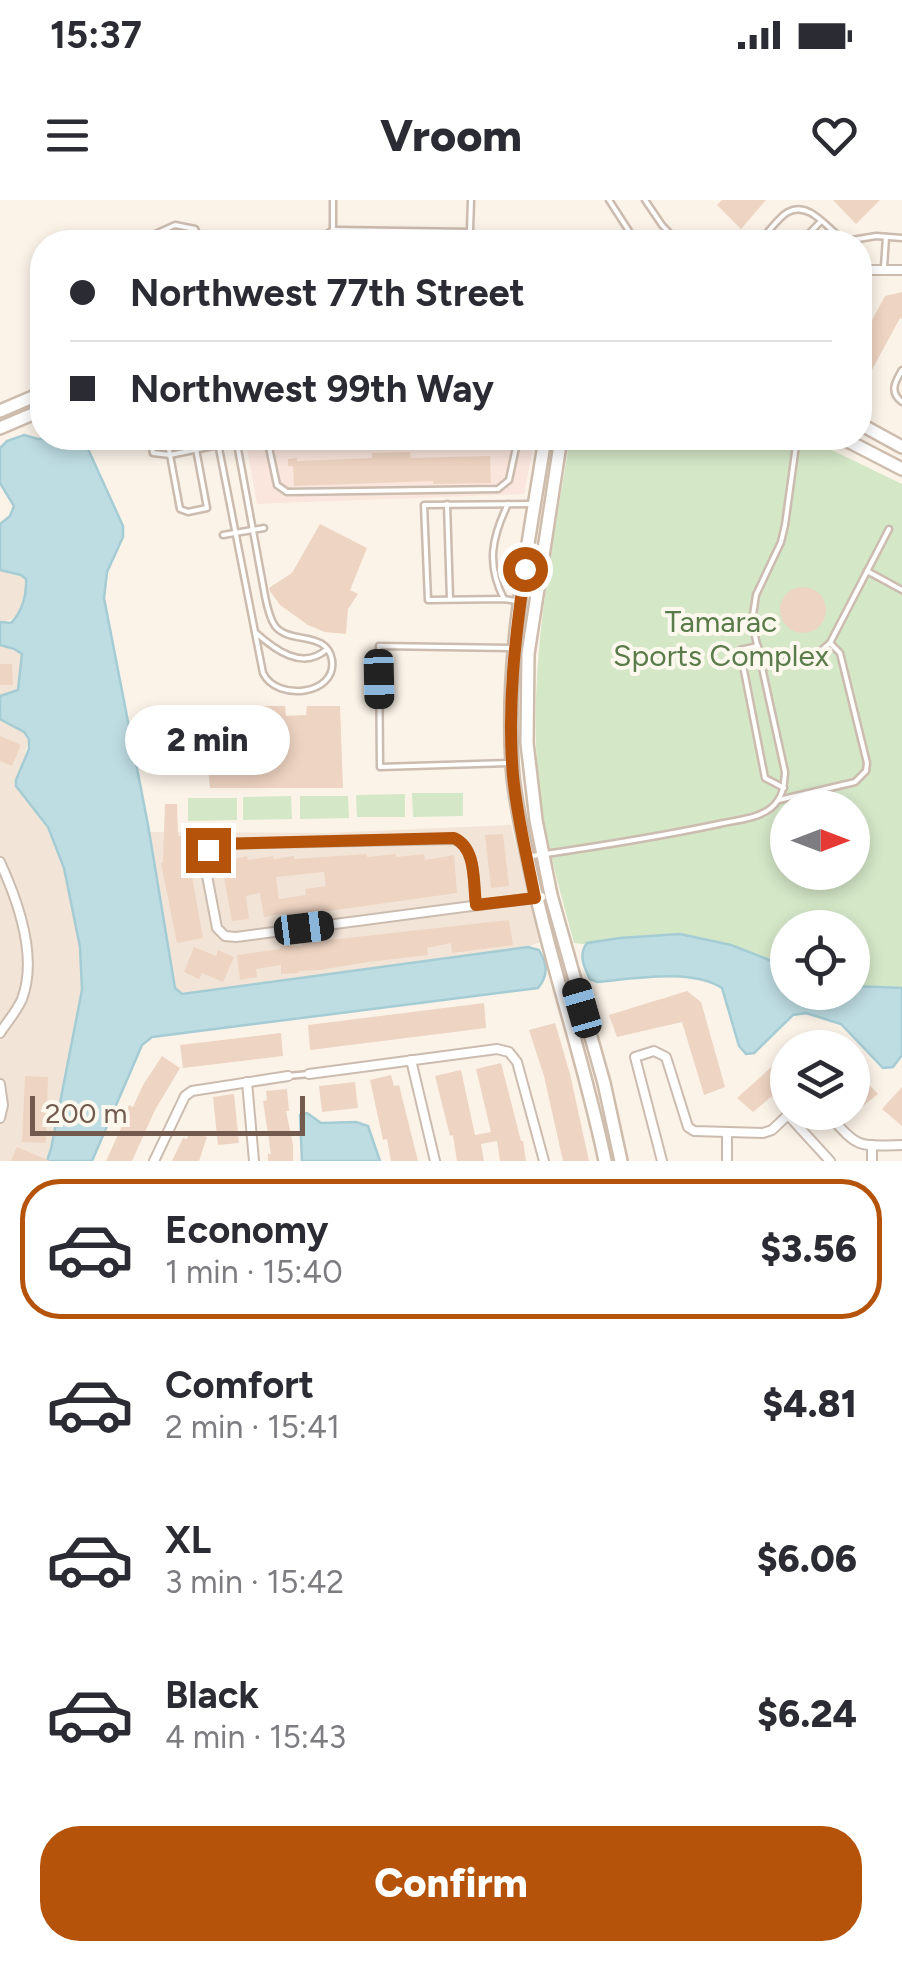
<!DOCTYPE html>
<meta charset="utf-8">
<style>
:root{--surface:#fff;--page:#f7f7f7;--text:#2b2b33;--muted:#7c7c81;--line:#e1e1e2;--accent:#b45309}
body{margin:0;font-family:Figtree,sans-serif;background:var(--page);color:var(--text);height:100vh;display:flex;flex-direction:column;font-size:38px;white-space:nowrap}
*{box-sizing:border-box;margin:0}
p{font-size:32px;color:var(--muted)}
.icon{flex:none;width:55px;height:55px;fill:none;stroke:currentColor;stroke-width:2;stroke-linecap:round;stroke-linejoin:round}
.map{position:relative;height:961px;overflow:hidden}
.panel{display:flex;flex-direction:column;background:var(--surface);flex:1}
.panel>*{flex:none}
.banner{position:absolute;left:30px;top:30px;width:842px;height:220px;border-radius:40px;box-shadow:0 5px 15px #0003;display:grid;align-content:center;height:220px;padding:0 40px;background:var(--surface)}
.needle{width:65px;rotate:90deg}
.fabs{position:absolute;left:770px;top:590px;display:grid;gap:20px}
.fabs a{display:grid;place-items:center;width:100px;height:100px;border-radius:50%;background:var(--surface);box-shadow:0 5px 15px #0003;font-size:50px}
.scale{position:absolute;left:30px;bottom:25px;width:275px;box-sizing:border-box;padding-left:10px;border:5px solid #725b4e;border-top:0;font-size:28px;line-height:35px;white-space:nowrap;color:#725b4e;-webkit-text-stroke:8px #fdf8ee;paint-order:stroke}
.end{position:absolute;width:45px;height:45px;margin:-22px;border:12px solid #b45309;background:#fff;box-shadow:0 0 0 5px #fff}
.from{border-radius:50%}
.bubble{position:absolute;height:70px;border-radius:35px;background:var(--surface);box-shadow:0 5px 15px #0003;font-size:32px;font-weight:800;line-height:70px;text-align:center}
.car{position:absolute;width:30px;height:60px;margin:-30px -15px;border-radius:12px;box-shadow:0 0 8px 2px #0007;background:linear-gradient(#222 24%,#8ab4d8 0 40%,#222 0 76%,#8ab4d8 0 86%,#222 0)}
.banner b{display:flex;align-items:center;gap:35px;height:95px;font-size:38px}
.banner b+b{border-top:2px solid var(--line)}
.banner i{width:25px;height:25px;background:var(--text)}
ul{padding:18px 0 0;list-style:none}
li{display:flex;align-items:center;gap:30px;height:140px;margin:0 20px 15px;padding:0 20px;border:5px solid transparent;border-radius:40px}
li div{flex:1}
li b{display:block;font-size:38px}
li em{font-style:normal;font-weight:800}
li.active{border-color:var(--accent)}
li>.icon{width:90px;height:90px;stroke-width:1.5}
.action{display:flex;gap:20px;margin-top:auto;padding:20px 40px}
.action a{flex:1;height:115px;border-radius:40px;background:var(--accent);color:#fff;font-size:40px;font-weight:800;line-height:115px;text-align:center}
.status{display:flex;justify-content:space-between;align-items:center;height:70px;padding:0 50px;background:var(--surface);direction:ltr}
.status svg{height:28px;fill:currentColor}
header{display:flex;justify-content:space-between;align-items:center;height:130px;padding:0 40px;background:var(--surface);font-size:45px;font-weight:800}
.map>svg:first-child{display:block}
.residential{fill:#f2e5d7}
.commercial{fill:#fae6dd}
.green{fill:#d4e7c7;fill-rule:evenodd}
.water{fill:#bedde3;stroke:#a5ccd4;stroke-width:2.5}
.building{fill:#eed4c2;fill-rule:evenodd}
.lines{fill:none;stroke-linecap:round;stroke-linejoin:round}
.lane-casing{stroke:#ccbcaf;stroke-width:9}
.street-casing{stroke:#ccbcaf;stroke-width:12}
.secondary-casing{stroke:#cebcac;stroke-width:16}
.lane{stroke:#fff;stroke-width:4}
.street{stroke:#fff;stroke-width:8}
.secondary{stroke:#fff;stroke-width:11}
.route{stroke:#b45309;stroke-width:12}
.labels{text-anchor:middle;stroke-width:8;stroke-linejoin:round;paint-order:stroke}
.park-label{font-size:30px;fill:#597c4a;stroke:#fdf8ee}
</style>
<div class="status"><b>15:37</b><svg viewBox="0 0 49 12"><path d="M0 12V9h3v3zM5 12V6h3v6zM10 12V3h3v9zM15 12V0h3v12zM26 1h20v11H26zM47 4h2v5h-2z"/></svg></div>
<header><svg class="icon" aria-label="menu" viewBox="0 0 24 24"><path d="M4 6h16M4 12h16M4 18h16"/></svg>Vroom<svg class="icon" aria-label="heart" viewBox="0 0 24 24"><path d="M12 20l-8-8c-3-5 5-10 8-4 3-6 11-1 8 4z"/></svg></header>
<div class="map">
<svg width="902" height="961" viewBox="0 0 902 961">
<rect width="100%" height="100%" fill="#fbf3e8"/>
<g class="residential">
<polygon points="0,370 21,375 26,379 27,392 18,416 1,423 4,447 22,454 18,490 0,496"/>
<polygon points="0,519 24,532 29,539 17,586 48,627 64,668 80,747 82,790 51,949 47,961 0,961"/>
<polygon points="511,625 540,742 528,747 182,794 175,788 148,632 327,633"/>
</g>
<polygon class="commercial" points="245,238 535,238 524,294 257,304"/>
<g class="green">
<path d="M570,238H807L902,284V794L853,788L852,728H788L787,770L574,743C560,689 543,635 538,579C528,464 552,351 570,238ZM788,608H852V672H788Z"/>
<polygon points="412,593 463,593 463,616 413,617"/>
<polygon points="405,594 405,617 357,617 356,595"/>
<polygon points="291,596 292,619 243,620 243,597"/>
<polygon points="300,596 348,596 349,618 300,619"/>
<polygon points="188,598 237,598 237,620 188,621"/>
</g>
<g class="water">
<path d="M24,235L38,239L83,238L123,326V337L107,372L104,398L148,625L175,788L182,794L528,747L539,750C547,764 549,775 538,788L152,837L142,845L92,961H47L51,949L82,790L80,747L64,668L48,627L16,586V580L29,549V539L24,532L0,519V496L18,490L22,454L14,449L0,445V422L11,423C22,412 27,395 26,379L21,375L0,370V324L10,316L14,306L0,283V248L7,241Z"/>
<path d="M680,734L731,745L787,767L788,792H852L853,786L902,788V855L893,867L883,868L841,824L806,813L793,815L754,853L746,854L739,846L722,788C691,768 633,779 597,782L590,779C584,767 578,755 587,743L620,738Z"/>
<polygon points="307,913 321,923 356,922 368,926 380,961 302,961 300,915"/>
</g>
<g class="building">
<polygon points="722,0 766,0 741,29 717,5"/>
<polygon points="833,0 880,0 856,24"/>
<polygon points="902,92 902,119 900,118 867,179 860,175 860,143 885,96"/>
<polygon points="410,252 411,258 490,256 491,283 433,284 433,281 294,286 293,266 288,266 288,259 297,258 297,261 372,258 372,253"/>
<polygon points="320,324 367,348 350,390 358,394 348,409 346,434 325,432 308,425 280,405 270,391 269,388 292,373"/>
<circle cx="803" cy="410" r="23"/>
<polygon points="0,464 12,464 13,485 0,485"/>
<polygon points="243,506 285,506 286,516 306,515 307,506 340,506 343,588 210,588 208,567 194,567 192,513 241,513"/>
<polygon points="0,536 21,545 12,566 0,561"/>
<polygon points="165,604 177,604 178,636 191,636 191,654 188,654 203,738 177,743 161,663 163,662"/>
<polygon points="503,634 509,686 491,688 485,635"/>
<path d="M367,654V657L396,654V657L424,654L425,660L454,655L457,693L286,717V713L264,717L260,693L246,696L249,719L232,721L221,662L247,656L248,660L273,656L274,659L294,656V659ZM324,672L326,686L305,689L306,695L279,699L276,677Z"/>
<polygon points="509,720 513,745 452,753 451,743 427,748 428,755 368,762 320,770 299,771 299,773 281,774 281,765 256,769 257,777 240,780 237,755 280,749 280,746 302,746 302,743"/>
<polygon points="194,747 216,756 218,750 234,757 223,782 202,773 199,779 184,772"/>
<polygon points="687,791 701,802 725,887 704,895 682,822 617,837 609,815"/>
<polygon points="484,803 486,828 310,850 308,825"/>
<polygon points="555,823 570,874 589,961 563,961 544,876 529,830"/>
<polygon points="281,833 283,856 183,868 180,845"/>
<polygon points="806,835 825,837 835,848 792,848"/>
<polygon points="788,852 788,883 753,912 737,898"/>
<polygon points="162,856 180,868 155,910 132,961 106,961 127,915 125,914 129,905 133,907 143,885"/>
<polygon points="501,863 521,941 523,941 526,961 500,961 497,941 481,944 484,961 457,961 453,935 450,936 435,876 461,870 475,935 491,932 476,869"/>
<polygon points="852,867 878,894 859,909 852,903"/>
<polygon points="391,875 394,886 399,885 418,961 391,961 387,939 383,940 370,880"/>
<polygon points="25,876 48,877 46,943 22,942"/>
<polygon points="355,882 358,908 322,912 319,886"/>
<polygon points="902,887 902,926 882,909"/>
<polygon points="287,889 289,911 286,911 293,945 293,961 268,961 268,954 271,954 263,901 267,900 266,891"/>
<polygon points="234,894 239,943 218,945 213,897"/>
<polygon points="190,931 207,937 199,961 172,961 183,938 187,939"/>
<polygon points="17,947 50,961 11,961"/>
</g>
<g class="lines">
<g class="lane-casing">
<g id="lane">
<polyline points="609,0 636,42"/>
<polyline points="645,0 662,25 678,42"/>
<polyline points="333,30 333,0"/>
<polyline points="470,30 471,0"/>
<polyline points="137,42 175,25 195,29 201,42"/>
<polyline points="314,42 333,30 470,32 475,42"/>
<path d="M758,42C768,34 777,18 788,12C811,0 829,32 846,41L876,36L902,38"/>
<polyline points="801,42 821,21"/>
<polyline points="884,67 886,37"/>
<path d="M902,170C895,182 889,192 902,202"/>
<polyline points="150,238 153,253 170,255 180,309 188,312 207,308 194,238"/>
<polyline points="167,238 170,255 218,245 237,238"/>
<path d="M217,238L263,473C277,502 337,495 332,460C327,430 290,445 275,426C269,417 267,406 265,396L236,238"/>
<polyline points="267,238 277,285 287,292 498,289 509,280 518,238"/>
<path d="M282,238C314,248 343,245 376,238"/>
<path d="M415,238C440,245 468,245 494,238"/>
<polyline points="447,304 450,399"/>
<polyline points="223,335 264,328"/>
<polyline points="867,371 902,390"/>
<path d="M504,399C486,364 492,337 508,304"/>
<polyline points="516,401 504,399 428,400 424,305 530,304"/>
<path d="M255,432C275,450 303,471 327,449"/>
<polyline points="758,446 740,450 765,578 784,588"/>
<polyline points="762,467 817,454 830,443 889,329"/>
<polyline points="509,563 380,567 379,446 510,448"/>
<polyline points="779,600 855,582 866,571 867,563 840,453 830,443"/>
<path d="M532,656C594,647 657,637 719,624C736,620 757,619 771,608C783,598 784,586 785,572L752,422L756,395L781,342L785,325L797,238"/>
<polyline points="288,876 309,874"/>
</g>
</g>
<g class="street-casing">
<g id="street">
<polyline points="860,70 902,70"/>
<path d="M0,662C18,701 38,757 22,799C17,811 7,822 0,833"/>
<path d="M476,705C473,683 477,648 454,639L218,644L208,650L204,660L217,728L225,736L236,737L541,697"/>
<polyline points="411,860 435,961"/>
<polyline points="309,874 497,849 509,852 517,862 544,961"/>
<polyline points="247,882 254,961"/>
<polyline points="0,884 3,905 0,918"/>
<path d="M826,912C859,948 854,946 902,945"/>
<polyline points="788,915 830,961"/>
<polyline points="727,932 727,961"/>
<polyline points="872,945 872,961"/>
<polyline points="154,961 185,896 192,891 288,876"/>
<polyline points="662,961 635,857 654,851 666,857 688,927 694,931 763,933 772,930 791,912"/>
</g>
</g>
<g class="secondary-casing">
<g id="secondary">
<polyline points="0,211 42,193"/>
<polyline points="860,224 902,247"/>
<polyline points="0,228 42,210"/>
<path d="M545,238C528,349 503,463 513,577C516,605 522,632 528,659C549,761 584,859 605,961"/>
<polyline points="561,238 528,454 527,543 536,620 551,695 604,883 621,961"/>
<polyline points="842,238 902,269"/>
</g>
</g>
<use href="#lane" class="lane"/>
<use href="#street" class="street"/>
<use href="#secondary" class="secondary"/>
</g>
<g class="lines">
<path class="route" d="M208,650L218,644L454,638C477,648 473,683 476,705L535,698C527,657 517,617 513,576C507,507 515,438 525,369"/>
</g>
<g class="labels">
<g class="park-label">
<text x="721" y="432">Tamarac<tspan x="721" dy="34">Sports Complex</tspan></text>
</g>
</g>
</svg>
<div class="fabs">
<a><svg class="needle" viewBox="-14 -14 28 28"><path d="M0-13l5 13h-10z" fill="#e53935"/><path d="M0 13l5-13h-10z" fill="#7c7c81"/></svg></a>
<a><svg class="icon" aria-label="locate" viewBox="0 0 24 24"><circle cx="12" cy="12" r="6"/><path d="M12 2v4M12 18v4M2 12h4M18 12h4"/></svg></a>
<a><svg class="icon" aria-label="layers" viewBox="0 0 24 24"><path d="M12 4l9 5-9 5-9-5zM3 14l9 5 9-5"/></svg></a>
</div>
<div class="scale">200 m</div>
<i class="end from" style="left:525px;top:369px"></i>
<i class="end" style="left:208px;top:650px"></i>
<div class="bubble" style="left:125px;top:505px;width:165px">2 min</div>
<i class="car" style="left:379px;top:479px;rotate:179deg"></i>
<i class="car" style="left:304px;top:728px;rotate:83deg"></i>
<i class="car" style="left:582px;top:808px;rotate:344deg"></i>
<div class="banner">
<b><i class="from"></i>Northwest 77th Street</b>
<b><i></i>Northwest 99th Way</b>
</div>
</div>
<section class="panel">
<ul>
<li class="active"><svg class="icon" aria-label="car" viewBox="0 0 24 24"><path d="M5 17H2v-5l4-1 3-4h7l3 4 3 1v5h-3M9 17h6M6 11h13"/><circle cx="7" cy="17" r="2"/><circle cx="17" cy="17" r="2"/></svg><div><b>Economy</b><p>1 min · 15:40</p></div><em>$3.56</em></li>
<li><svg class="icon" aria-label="car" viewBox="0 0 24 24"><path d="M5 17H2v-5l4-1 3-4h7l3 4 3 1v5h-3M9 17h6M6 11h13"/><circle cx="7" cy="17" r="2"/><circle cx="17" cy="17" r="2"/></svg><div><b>Comfort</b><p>2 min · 15:41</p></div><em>$4.81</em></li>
<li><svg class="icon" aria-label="car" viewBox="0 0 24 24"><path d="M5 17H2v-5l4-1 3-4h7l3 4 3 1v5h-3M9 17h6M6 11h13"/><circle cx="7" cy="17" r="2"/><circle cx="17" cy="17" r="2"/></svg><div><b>XL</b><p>3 min · 15:42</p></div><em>$6.06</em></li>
<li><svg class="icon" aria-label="car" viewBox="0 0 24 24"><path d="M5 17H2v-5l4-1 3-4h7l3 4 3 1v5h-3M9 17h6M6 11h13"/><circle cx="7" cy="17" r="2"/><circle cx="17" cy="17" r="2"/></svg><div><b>Black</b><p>4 min · 15:43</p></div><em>$6.24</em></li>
</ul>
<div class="action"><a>Confirm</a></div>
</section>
